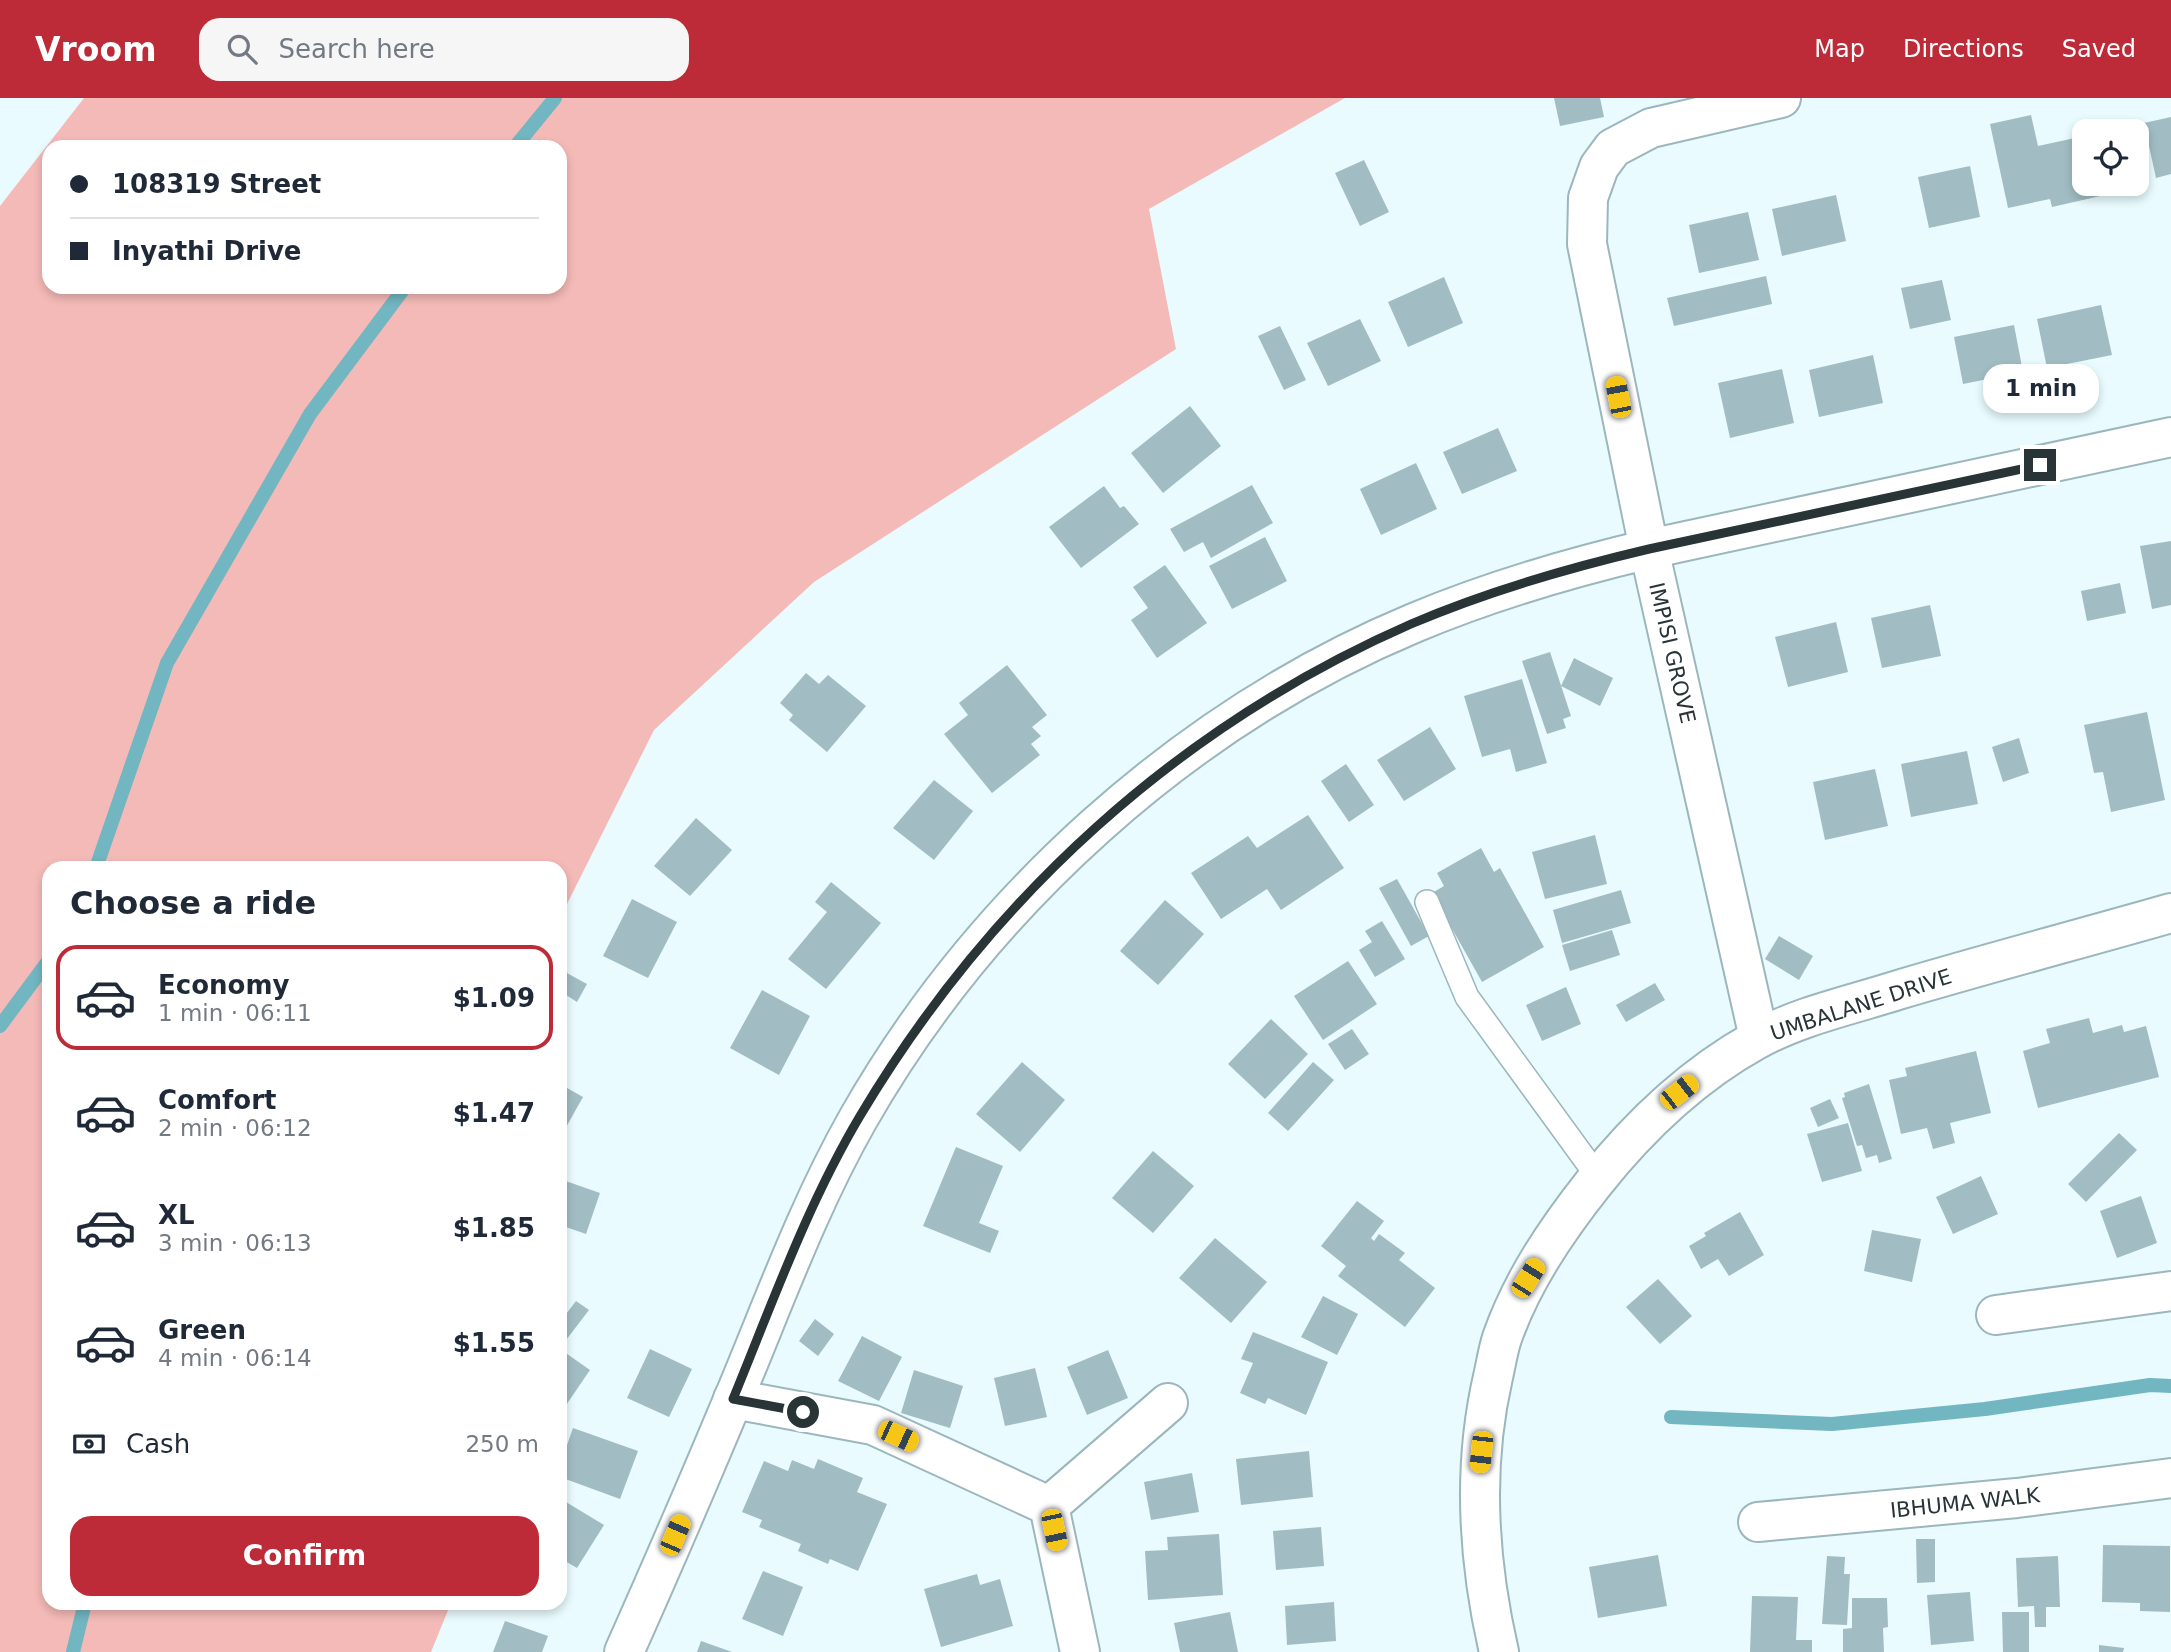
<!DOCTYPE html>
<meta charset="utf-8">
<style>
:root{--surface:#fff;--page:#f6f6f7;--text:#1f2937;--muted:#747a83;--line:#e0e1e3;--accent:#bc2b37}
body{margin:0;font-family:"DejaVu Sans",sans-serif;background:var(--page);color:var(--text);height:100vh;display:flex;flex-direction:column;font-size:26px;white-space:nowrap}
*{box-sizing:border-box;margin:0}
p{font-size:23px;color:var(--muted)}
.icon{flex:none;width:38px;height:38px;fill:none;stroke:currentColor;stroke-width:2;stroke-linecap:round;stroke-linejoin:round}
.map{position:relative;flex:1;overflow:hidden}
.sheet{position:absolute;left:42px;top:763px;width:525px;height:749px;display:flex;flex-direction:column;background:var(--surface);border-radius:21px;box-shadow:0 4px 10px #0003}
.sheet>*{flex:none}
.guide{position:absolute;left:42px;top:42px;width:525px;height:154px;border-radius:21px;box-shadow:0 4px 10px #0003;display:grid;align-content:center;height:154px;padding:0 28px;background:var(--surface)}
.controls{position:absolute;left:2072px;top:21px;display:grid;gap:14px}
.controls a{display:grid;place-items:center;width:77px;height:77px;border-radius:14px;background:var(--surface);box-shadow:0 4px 10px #0003;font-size:35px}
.end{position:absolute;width:32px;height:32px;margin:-16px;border:9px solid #283436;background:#fff;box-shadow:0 0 0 4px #fff}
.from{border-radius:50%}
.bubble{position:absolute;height:49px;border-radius:21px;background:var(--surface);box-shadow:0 4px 10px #0003;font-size:23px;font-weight:700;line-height:49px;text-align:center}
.car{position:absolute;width:21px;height:42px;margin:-21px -10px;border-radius:9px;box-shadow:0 0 5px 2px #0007;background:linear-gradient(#f5c518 24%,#345 0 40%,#f5c518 0 76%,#345 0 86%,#f5c518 0)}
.guide b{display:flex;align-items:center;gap:24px;height:66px;font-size:26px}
.guide b+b{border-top:2px solid var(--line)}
.guide i{width:18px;height:18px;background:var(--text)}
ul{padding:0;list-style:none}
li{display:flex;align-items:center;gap:21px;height:105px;margin:0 14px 10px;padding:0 14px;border:4px solid transparent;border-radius:21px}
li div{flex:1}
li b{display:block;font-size:26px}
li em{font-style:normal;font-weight:700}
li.selected{border-color:var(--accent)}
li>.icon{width:63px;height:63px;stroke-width:1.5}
h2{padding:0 28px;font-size:32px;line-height:84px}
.pay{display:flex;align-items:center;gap:18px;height:77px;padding:0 28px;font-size:26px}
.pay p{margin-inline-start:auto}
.action{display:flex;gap:14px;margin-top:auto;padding:14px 28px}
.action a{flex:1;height:80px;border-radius:21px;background:var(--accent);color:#fff;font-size:28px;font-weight:700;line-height:80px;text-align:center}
header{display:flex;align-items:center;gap:42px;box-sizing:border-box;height:98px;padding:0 35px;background:var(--accent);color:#fff}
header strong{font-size:33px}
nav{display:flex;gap:38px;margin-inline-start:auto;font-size:24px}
.search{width:490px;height:63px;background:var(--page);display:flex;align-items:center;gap:18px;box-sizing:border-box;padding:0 24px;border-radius:21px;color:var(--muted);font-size:26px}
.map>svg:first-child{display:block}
.green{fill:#f4bab7;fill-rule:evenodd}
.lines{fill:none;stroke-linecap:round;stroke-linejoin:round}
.stream{stroke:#71b6c1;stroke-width:14}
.building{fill:#a1bdc3}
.lane-casing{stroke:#9bb7bd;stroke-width:26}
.street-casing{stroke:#9bb7bd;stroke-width:42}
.lane{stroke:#fff;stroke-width:23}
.street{stroke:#fff;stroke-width:38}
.route{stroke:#283436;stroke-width:9}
.labels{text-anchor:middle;stroke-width:5;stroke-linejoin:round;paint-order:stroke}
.street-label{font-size:21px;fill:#283436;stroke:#fff}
</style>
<header>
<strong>Vroom</strong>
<div class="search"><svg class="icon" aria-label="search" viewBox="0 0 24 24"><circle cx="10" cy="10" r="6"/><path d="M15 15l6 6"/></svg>Search here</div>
<nav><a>Map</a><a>Directions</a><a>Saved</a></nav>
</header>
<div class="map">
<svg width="2171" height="1554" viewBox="0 0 2171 1554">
<rect width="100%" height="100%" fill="#e9fbfe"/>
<path class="green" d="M84,0H1345L1149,111L1176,251L814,484L654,632L560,820V770H49V1505H451L431,1554H0V108ZM49,49H560V189H49Z"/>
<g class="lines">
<g class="stream">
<polyline points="515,49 555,0"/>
<polyline points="96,770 167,565 310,316 405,189"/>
<polyline points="0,928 49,862"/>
<polyline points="1671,1319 1832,1326 1985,1311 2150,1287 2171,1288"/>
<polyline points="73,1554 85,1505"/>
</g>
</g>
<g class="building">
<polygon points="1554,0 1600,0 1604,19 1560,28"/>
<polygon points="2031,17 2038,48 2084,38 2084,86 2107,86 2109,96 2052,109 2050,101 2008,110 1990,26"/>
<polygon points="2171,19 2171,76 2156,80 2144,25"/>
<polygon points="1364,62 1389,114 1360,128 1335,75"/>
<polygon points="1970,68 1980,119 1929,130 1918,79"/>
<polygon points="1836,97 1846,143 1782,158 1772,111"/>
<polygon points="1748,114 1759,162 1699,175 1689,127"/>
<polygon points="1766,178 1772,206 1674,228 1667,200"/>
<polygon points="1444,179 1463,225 1408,249 1388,204"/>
<polygon points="1942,182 1951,222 1910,231 1901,190"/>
<polygon points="2101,207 2112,257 2047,270 2037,221"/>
<polygon points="1360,221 1381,263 1328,288 1307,245"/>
<polygon points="2014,227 2023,274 1963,286 1954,239"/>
<polygon points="1280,228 1306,282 1284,292 1258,238"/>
<polygon points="1873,257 1883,305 1819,319 1809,272"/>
<polygon points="1782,271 1794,325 1730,340 1718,285"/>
<polygon points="1190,308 1221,348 1163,395 1131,355"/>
<polygon points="1498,330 1517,373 1462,396 1443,354"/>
<polygon points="1416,365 1437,411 1381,437 1360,391"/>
<polygon points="1252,387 1273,425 1211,460 1203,444 1184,454 1170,431"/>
<polygon points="1104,388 1120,410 1124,408 1139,426 1081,470 1049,429"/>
<polygon points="1265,439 1287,483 1232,511 1209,468"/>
<polygon points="2171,443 2171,507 2152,511 2140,448"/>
<polygon points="1165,467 1207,525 1157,560 1131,522 1148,510 1133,489"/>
<polygon points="2120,485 2126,515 2087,523 2081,493"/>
<polygon points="1930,507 1941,558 1882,570 1871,520"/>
<polygon points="1836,524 1848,574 1788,589 1775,539"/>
<polygon points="1550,554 1571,618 1563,621 1566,630 1547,636 1522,563"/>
<polygon points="1574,560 1613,580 1600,608 1561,588"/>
<polygon points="1007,567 1047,617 1032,629 1041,638 1031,646 1040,657 992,695 944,636 968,617 959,605"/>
<polygon points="806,575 819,586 828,577 866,608 827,654 789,622 793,617 780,605"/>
<polygon points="1522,581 1547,665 1516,674 1510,651 1482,659 1464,598"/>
<polygon points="2147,614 2165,702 2111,714 2103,674 2094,675 2084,627"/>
<polygon points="1430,629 1456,671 1404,703 1377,662"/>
<polygon points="2019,640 2029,675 2003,684 1992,649"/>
<polygon points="1967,653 1978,706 1911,719 1901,666"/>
<polygon points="1346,666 1374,707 1349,724 1321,683"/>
<polygon points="1875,671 1888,728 1825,742 1813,684"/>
<polygon points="934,682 973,713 934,762 893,730"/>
<polygon points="1308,717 1344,770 1281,812 1267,791 1221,821 1191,775 1248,738 1257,750"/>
<polygon points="696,720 732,752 690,798 654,768"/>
<polygon points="1595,737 1607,786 1545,801 1532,754"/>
<polygon points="1481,750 1494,774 1500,770 1544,849 1482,884 1432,795 1444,788 1437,775"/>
<polygon points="1397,781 1429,838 1411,848 1379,790"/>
<polygon points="831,784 881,825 826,891 788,861 827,814 815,804"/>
<polygon points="1621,792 1631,825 1562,845 1553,812"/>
<polygon points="632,801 677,824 648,880 603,858"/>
<polygon points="1165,802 1204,836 1158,887 1120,853"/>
<polygon points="1382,823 1405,861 1375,879 1359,852 1372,844 1365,833"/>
<polygon points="1612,832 1620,857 1570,873 1562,847"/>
<polygon points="1779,838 1813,858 1799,882 1765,861"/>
<polygon points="1348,863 1377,906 1323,942 1294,898"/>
<polygon points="565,874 587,886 577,904 560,893 560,883"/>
<polygon points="1655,885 1665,902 1626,924 1616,907"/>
<polygon points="1566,889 1581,926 1542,943 1526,907"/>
<polygon points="762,892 810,918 779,977 730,950"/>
<polygon points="2089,920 2093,935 2122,927 2124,934 2146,928 2159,979 2038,1010 2023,953 2050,945 2046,931"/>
<polygon points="1271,921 1308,956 1265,1001 1228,966"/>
<polygon points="1352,931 1369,956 1345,972 1328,946"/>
<polygon points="1976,953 1991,1015 1950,1025 1955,1045 1933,1051 1927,1030 1901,1036 1889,982 1907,978 1905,970"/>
<polygon points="1022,964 1065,1002 1020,1054 976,1016"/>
<polygon points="1313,964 1334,982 1288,1033 1268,1015"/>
<polygon points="560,986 583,999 560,1040"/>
<polygon points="1869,986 1892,1061 1879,1065 1877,1057 1866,1060 1862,1047 1857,1048 1842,1000 1845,999 1844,995"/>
<polygon points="1830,1001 1839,1020 1818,1029 1810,1010"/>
<polygon points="1848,1025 1862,1073 1822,1084 1807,1036"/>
<polygon points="2119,1035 2137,1052 2086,1104 2068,1086"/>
<polygon points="956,1049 1003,1068 979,1125 999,1133 990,1155 923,1128"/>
<polygon points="1153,1053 1194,1088 1153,1135 1112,1100"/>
<polygon points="1981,1078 1998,1116 1953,1136 1936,1099"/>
<polygon points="560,1081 600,1095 586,1136 560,1127"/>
<polygon points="2141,1098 2157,1145 2117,1160 2100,1113"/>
<polygon points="1357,1103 1384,1123 1371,1140 1374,1143 1379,1136 1405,1155 1399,1162 1435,1190 1405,1229 1338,1178 1346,1168 1321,1148"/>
<polygon points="1740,1114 1764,1157 1729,1178 1718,1161 1701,1171 1689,1148 1706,1138 1704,1135"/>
<polygon points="1872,1132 1921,1141 1912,1184 1864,1173"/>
<polygon points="1215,1140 1267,1184 1231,1225 1179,1180"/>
<polygon points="1658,1181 1692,1218 1660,1246 1626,1209"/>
<polygon points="1323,1198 1358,1216 1337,1257 1301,1239"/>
<polygon points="576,1203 589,1212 563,1246 560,1243 560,1224"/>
<polygon points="815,1221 834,1236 818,1258 799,1243"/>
<polygon points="1253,1234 1328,1264 1306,1317 1268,1300 1265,1306 1240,1295 1253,1265 1241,1261"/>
<polygon points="862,1238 902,1259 879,1303 838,1283"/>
<polygon points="560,1251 590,1272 560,1316"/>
<polygon points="650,1251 692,1271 669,1319 627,1300"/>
<polygon points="1108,1252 1128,1300 1087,1317 1067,1269"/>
<polygon points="1035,1270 1047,1319 1005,1328 994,1280"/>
<polygon points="914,1272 963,1288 950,1330 901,1315"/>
<polygon points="573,1330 638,1353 620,1401 560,1379 560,1367"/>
<polygon points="1309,1353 1313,1399 1241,1407 1236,1361"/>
<polygon points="818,1361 863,1380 857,1394 887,1406 858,1473 830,1461 828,1466 798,1453 801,1446 759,1429 762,1422 742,1414 764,1363 788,1373 792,1362 814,1371"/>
<polygon points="1192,1375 1199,1414 1151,1422 1144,1384"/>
<polygon points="566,1404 604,1427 577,1470 560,1460 560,1413"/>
<polygon points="1321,1429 1324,1468 1276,1472 1273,1433"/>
<polygon points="1219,1436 1223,1497 1148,1502 1145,1453 1168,1452 1167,1439"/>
<polygon points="1916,1441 1935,1441 1935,1484 1917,1485"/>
<polygon points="2103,1447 2170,1448 2170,1514 2140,1513 2140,1505 2102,1504"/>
<polygon points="1658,1457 1667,1508 1598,1520 1589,1469"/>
<polygon points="1827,1458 1845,1459 1844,1476 1850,1476 1847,1527 1822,1526"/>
<polygon points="2058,1458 2060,1509 2046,1509 2046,1529 2035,1529 2034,1508 2018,1509 2016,1460"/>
<polygon points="763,1473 803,1489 783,1538 742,1521"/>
<polygon points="977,1476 980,1487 1000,1481 1013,1528 941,1549 924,1491"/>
<polygon points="1970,1494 1974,1543 1931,1547 1927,1497"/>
<polygon points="1752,1498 1798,1499 1796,1542 1812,1542 1812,1554 1750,1554"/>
<polygon points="1852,1500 1887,1500 1888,1529 1883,1530 1884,1554 1843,1554 1843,1531 1852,1530"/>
<polygon points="1334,1504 1336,1543 1287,1547 1285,1508"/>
<polygon points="1230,1514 1238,1554 1180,1554 1174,1525"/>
<polygon points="2002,1514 2029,1514 2029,1554 2003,1554"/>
<polygon points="505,1523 548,1538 542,1554 493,1554"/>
<polygon points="701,1543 732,1554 697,1554"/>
<polygon points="2099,1547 2124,1550 2123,1554 2099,1554"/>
</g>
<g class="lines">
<g class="lane-casing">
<polyline id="lane" points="1427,804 1467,899 1598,1079"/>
</g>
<g class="street-casing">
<g id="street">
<polyline points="1759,940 1649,451 1587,146 1588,100 1599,69 1613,50 1651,30 1781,0"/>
<polyline points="1996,1217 2171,1193"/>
<polyline points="733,1301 873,1327 1049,1408 1080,1554"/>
<polyline points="1049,1408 1168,1305"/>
<polyline points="1758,1424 2017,1400 2171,1380"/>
<path d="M624,1554C662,1469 699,1383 735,1297C774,1204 808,1109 858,1021C981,805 1184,621 1414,525C1490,493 1569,470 1649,451L2171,339"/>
<path d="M1499,1554C1478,1463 1472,1370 1493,1279C1496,1266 1498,1252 1502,1240C1522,1183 1556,1133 1593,1086C1639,1028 1691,978 1756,942C1799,918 1851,907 1898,892C1989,865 2080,841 2171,815"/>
</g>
</g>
<use href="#lane" class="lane"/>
<use href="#street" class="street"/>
</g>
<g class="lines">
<path class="route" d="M803,1314L733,1301C772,1206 807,1107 860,1018C990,800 1178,628 1411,526C1488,493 1568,470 1649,451L2040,367"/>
</g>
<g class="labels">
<g class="street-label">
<text transform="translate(1672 555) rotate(77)" y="7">IMPISI GROVE</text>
<text transform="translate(1861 907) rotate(-18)" y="7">UMBALANE DRIVE</text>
<text transform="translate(1965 1405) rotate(-6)" y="7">IBHUMA WALK</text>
</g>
</g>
</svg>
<div class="controls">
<a><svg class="icon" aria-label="locate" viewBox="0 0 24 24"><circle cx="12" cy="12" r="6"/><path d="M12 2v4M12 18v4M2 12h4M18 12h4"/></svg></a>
</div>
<i class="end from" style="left:803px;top:1314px"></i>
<i class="end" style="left:2040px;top:367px"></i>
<div class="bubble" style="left:1983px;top:266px;width:116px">1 min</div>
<i class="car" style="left:1618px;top:299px;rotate:349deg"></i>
<i class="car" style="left:1679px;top:994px;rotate:52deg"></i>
<i class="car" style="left:1528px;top:1180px;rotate:32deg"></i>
<i class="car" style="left:898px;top:1338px;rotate:115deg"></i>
<i class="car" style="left:1481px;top:1354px;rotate:186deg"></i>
<i class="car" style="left:1054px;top:1432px;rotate:168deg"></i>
<i class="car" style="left:675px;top:1437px;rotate:23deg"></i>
<div class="guide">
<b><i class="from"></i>108319 Street</b>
<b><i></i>Inyathi Drive</b>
</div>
<section class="sheet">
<h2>Choose a ride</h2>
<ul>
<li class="selected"><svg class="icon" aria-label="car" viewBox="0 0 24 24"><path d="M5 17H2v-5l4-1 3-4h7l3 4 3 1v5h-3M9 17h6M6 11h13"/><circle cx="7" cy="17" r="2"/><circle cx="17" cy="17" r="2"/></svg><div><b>Economy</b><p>1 min · 06:11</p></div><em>$1.09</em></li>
<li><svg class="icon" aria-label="car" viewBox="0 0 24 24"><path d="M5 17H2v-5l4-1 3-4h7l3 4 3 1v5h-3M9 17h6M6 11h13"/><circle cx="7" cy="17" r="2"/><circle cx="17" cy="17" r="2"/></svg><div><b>Comfort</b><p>2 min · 06:12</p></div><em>$1.47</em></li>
<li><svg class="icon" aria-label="car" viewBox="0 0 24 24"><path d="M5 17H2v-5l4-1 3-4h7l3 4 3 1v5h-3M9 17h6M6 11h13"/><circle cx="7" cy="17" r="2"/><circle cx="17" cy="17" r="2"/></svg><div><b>XL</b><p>3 min · 06:13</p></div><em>$1.85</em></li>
<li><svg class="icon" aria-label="car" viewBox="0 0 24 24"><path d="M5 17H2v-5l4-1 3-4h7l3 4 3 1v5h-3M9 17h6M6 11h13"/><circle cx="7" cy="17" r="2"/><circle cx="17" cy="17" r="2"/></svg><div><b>Green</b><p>4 min · 06:14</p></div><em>$1.55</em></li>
</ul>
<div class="pay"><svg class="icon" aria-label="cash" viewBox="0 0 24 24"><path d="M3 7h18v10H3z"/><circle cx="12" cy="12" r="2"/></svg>Cash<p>250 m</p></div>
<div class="action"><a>Confirm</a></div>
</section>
</div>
